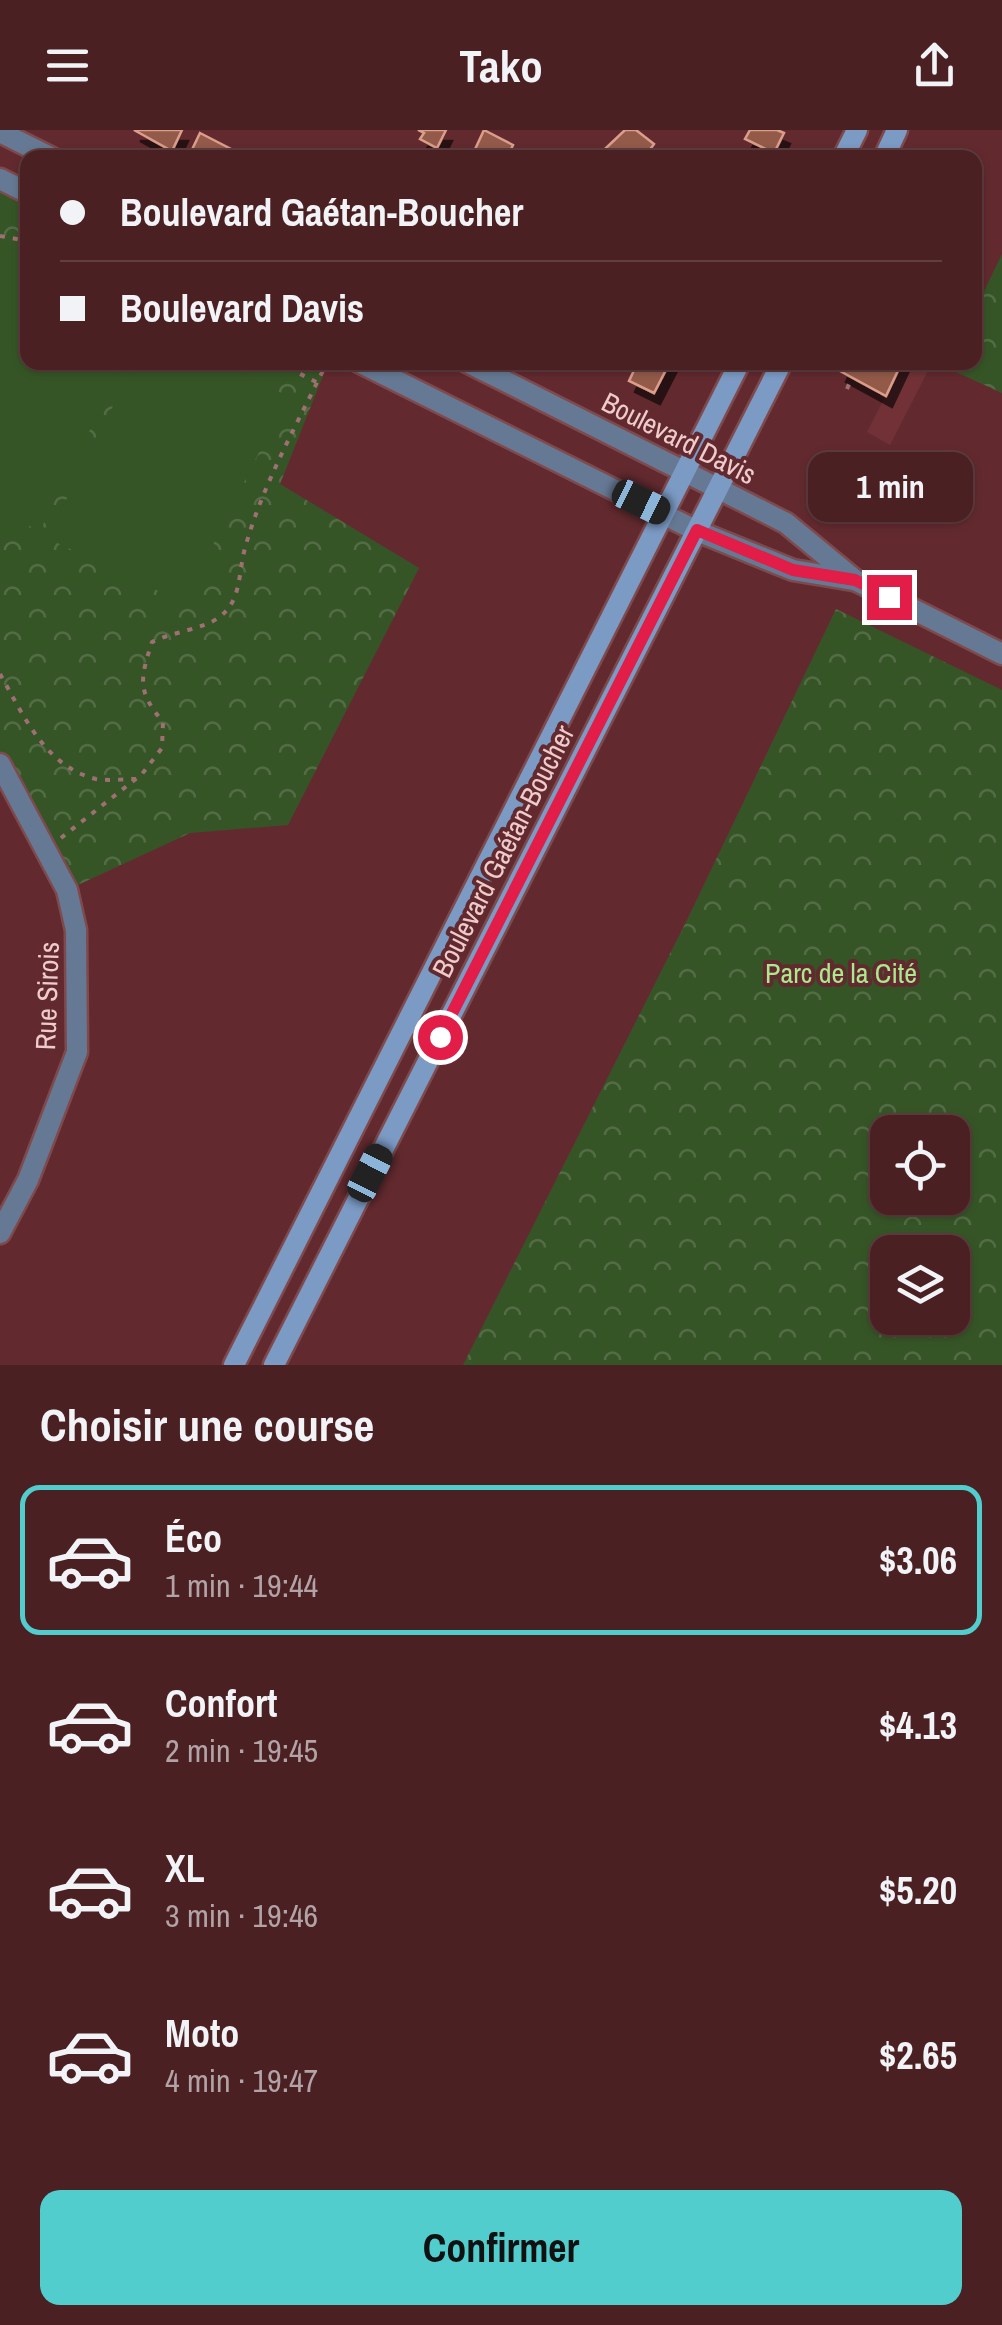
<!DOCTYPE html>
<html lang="fr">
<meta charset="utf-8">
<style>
:root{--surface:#4a2023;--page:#542d30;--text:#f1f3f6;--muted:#b2a3a6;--line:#613e41;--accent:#52cdce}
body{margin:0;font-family:"Archivo Narrow",sans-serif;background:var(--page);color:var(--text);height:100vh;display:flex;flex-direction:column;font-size:38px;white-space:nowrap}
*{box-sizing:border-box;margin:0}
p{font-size:32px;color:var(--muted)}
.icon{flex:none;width:55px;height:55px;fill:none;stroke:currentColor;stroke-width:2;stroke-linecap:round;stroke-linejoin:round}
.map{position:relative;height:1235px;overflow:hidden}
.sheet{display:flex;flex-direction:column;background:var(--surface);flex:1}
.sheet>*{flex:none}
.hud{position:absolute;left:20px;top:20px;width:962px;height:220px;border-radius:20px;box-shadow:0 2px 8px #0004,0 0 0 2px var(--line);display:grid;align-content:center;height:220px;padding:0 40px;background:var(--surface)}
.fabs{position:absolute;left:870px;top:985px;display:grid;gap:20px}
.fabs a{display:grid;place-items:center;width:100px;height:100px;border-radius:20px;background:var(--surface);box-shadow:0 2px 8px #0004,0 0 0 2px var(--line);font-size:50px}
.end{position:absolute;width:45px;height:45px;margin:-22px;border:12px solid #e11d48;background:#fff;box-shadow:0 0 0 5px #fff}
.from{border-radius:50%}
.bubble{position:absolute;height:70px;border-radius:20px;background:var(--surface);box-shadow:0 2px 8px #0004,0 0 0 2px var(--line);font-size:32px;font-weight:700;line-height:70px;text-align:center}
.car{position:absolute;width:30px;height:60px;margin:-30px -15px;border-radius:12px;box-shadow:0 0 8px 2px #0007;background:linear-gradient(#222 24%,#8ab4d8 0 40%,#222 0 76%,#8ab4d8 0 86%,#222 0)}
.hud b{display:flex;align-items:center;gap:35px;height:95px;font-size:38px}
.hud b+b{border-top:2px solid var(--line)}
.hud i{width:25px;height:25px;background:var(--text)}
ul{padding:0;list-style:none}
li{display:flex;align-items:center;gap:30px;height:150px;margin:0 20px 15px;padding:0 20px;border:5px solid transparent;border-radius:20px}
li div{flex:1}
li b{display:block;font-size:38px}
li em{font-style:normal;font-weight:700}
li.selected{border-color:var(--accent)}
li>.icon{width:90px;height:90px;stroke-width:1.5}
h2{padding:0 40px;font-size:45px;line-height:120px}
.action{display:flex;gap:20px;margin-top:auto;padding:20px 40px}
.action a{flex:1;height:115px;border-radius:20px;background:var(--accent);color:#111;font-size:40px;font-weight:700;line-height:115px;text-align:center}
header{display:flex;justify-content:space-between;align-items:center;height:130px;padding:0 40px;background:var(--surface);font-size:45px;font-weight:700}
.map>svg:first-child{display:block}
.built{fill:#713137}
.park{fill:url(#park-crowns);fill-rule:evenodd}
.garden{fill:#365527}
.building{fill:#935a49;stroke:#dc9d8b;stroke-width:2.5;filter:url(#shadow)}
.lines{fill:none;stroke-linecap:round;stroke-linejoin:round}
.minor-casing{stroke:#7e4a4e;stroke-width:25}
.tertiary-casing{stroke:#7e4a4e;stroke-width:25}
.secondary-casing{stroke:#7e4a4e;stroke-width:25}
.path{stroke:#9f7072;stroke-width:4;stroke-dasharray:5 8;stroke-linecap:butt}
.minor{stroke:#667994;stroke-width:20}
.tertiary{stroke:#667994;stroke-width:20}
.secondary{stroke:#7b9ac4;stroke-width:20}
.route{stroke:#e11d48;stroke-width:12}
.labels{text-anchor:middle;stroke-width:8;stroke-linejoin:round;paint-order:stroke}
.street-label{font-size:28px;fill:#efcccc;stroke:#622a2f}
.park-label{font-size:28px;fill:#aae98e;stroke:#622a2f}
</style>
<header><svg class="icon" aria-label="menu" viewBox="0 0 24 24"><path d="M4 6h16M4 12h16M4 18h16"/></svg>Tako<svg class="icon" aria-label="share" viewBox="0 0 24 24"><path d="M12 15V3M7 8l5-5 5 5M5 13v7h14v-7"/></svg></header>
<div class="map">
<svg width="1002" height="1235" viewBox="0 0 1002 1235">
<defs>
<pattern id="park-crowns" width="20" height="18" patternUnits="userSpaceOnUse" patternTransform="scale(2.5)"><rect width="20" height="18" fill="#365527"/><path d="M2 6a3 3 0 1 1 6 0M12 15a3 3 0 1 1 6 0" fill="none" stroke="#536c45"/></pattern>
<filter id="shadow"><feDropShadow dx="6" dy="11" stdDeviation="0" flood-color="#0009"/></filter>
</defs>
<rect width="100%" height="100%" fill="#622a2f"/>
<polygon class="built" points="844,233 932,233 890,315 867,302 886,265 840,241"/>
<g class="park">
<polygon points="0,49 27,63 28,232 328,233 280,354 419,438 288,695 190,703 67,760 0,634"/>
<polygon points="1002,124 1002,263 947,238 949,233 975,232 975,180"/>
<path d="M836,479L1002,560V1235H463L688,788ZM952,1002V1068H888V1002ZM952,1122V1188H888V1122Z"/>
</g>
<g class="garden">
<polygon points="8,127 27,136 28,232 123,233 40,401 0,382 0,142"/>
<polygon points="135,232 220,233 287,266 184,473 47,408"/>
</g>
<g class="building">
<polygon points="134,0 182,0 172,21"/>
<polygon points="418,0 446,0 437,18 420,9 424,3"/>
<polygon points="484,0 513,15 507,28 471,28"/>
<polygon points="625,0 636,0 654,14 644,28 618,28 606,18"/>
<polygon points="750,0 777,0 784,3 774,23 745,9"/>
<polygon points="200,3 233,20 229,28 188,28"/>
<polygon points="638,232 670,232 654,263 629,251"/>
<polygon points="844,232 902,232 886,266 840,241"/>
</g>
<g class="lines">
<g class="minor-casing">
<g id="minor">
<polyline points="717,358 786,393 855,450 1002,524"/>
<polyline points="697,401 793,440 853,450"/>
<polyline points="0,634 67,760 76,800 77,922 28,1050 0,1103"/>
</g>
</g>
<g class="tertiary-casing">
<g id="tertiary">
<polyline points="0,2 52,28"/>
<polyline points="0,49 28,63"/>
<polyline points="359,232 697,401"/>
<polyline points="467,232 717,358"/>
</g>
</g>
<g class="secondary-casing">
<g id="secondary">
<polyline points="843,28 857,0"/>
<polyline points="884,28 897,0"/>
<polyline points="234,1235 740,232"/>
<polyline points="274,1235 782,232"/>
</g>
</g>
<g class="path">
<polyline points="0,106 28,111"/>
<polyline points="277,232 318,253"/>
<polyline points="847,259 852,247"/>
<path d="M0,544C23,584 45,637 96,649C108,651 124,649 137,649"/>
<path d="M61,708L142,644L162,618L163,592C137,561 140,549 152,512C172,502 203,499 218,488C242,472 238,443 245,418C263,353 298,293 327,232"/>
</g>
<use href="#minor" class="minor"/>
<use href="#tertiary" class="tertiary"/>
<use href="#secondary" class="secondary"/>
</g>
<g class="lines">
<polyline class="route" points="440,907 697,400 793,440 855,450 889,467"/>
</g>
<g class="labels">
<g class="street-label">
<text transform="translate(679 308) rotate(27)" y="10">Boulevard Davis</text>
<text transform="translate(503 721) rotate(-63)" y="10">Boulevard Gaétan-Boucher</text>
<text transform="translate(47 866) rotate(-88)" y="10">Rue Sirois</text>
</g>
<g class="park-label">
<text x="841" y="853">Parc de la Cité</text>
</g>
</g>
</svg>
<div class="fabs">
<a><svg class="icon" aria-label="locate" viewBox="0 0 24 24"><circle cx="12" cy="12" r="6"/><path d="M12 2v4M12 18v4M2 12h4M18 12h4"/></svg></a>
<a><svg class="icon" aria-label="layers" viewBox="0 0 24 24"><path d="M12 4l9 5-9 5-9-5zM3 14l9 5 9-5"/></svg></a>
</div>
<i class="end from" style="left:440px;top:907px"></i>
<i class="end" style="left:889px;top:467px"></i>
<div class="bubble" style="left:808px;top:322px;width:165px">1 min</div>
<i class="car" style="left:641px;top:372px;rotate:116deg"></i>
<i class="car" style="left:370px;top:1043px;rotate:27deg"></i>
<div class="hud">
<b><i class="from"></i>Boulevard Gaétan-Boucher</b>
<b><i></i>Boulevard Davis</b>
</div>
</div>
<section class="sheet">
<h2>Choisir une course</h2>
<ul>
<li class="selected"><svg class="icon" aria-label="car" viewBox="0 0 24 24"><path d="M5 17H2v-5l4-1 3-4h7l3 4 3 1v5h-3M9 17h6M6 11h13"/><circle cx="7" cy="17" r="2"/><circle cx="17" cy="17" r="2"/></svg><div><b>Éco</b><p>1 min · 19:44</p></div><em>$3.06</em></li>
<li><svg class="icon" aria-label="car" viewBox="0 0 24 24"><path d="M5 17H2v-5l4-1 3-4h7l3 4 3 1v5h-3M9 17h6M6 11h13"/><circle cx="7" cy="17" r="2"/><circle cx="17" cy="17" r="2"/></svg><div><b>Confort</b><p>2 min · 19:45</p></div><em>$4.13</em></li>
<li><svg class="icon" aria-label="car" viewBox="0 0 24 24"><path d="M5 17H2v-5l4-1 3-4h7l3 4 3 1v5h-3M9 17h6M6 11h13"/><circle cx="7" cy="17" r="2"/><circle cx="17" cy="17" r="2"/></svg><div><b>XL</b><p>3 min · 19:46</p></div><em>$5.20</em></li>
<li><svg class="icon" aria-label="car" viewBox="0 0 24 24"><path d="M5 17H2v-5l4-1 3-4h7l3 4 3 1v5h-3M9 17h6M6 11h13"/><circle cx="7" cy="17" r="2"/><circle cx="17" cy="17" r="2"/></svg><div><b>Moto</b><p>4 min · 19:47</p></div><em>$2.65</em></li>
</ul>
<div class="action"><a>Confirmer</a></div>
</section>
